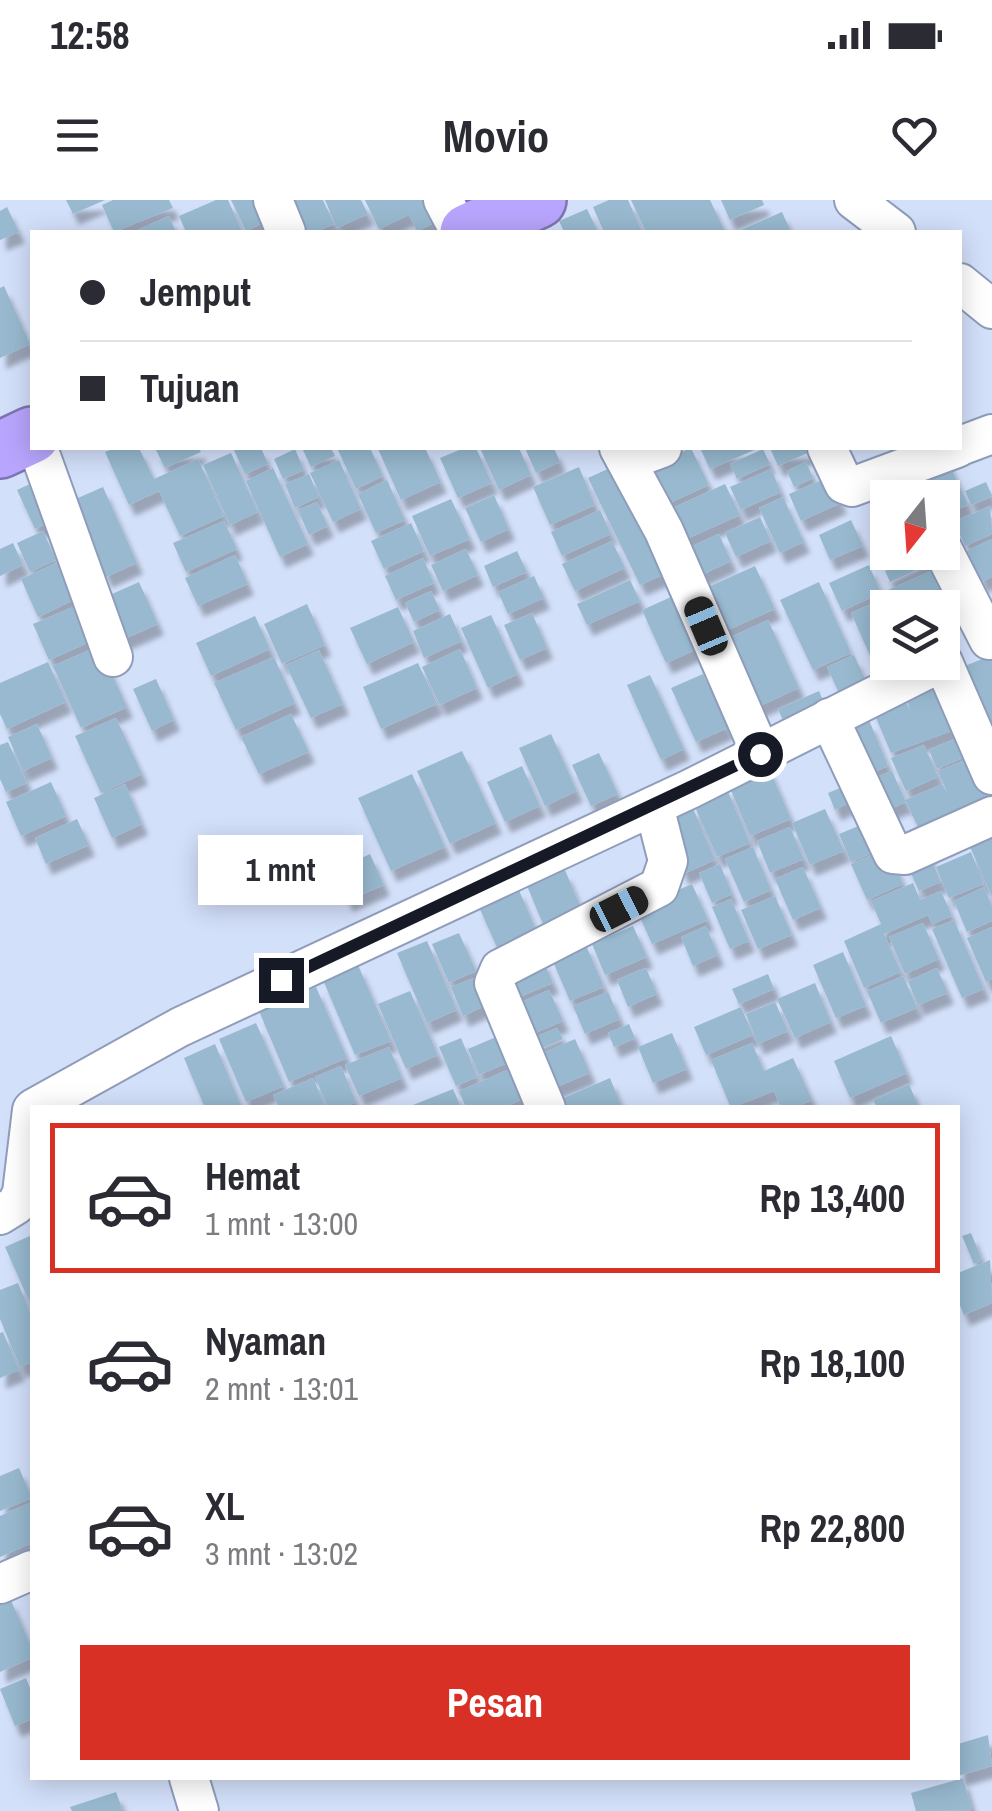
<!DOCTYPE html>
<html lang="id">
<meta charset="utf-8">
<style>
:root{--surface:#fff;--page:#f2f2f3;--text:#2b2b33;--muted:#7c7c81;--line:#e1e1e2;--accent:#d93025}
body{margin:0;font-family:"Archivo Narrow",sans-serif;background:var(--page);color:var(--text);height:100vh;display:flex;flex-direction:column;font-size:38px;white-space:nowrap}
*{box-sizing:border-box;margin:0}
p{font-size:32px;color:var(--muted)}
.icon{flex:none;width:55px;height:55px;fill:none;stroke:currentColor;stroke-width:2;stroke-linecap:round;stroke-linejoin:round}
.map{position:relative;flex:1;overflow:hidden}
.details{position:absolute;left:30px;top:905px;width:930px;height:675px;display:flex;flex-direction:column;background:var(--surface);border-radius:0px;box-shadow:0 5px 25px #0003}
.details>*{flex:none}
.guide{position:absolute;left:30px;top:30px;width:932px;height:220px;border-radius:0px;box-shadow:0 5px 25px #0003;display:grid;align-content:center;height:220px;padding:0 50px;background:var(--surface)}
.needle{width:65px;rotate:197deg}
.buttons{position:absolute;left:870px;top:280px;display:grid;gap:20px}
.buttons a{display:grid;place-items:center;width:90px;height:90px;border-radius:0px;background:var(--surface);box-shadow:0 5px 25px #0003;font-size:50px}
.end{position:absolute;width:45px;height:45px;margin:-22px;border:12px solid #151a26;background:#fff;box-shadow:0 0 0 5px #fff}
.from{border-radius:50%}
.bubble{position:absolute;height:70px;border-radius:0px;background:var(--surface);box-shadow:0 5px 25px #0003;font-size:32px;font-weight:700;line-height:70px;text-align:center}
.car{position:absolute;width:30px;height:60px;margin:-30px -15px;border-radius:12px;box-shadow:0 0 8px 2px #0007;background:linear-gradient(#222 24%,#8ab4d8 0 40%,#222 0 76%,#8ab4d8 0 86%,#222 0)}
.guide b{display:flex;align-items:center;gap:35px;height:95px;font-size:38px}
.guide b+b{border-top:2px solid var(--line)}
.guide i{width:25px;height:25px;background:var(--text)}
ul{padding:18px 0 0;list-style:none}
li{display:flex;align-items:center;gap:30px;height:150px;margin:0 20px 15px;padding:0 30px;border:5px solid transparent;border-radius:0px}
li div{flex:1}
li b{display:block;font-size:38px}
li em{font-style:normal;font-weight:700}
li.active{border-color:var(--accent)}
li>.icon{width:90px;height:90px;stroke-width:1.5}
.action{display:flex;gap:20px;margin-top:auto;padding:20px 50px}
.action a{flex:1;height:115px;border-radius:0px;background:var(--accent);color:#fff;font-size:40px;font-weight:700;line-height:115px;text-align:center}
.status{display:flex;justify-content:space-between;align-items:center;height:70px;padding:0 50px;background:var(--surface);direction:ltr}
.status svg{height:28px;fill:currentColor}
header{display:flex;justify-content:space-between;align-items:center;height:130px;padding:0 50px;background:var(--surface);font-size:45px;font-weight:700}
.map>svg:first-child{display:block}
.building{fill:#98b9cf;filter:url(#shadow)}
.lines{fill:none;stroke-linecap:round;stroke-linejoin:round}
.minor-casing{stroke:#8f9dbb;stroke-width:42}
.highway-casing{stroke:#7f74b2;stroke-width:60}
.minor{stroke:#fff;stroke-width:38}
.highway{stroke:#b8a5fd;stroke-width:55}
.route{stroke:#151a26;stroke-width:12}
</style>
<div class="status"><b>12:58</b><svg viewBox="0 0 49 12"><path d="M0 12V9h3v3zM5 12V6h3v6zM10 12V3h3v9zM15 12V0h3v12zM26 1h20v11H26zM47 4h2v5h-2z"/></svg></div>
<header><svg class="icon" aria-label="menu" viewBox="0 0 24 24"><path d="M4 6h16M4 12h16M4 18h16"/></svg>Movio<svg class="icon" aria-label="heart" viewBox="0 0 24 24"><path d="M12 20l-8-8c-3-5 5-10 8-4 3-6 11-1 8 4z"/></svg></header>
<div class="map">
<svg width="992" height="1611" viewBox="0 0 992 1611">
<defs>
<filter id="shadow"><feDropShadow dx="6" dy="11" stdDeviation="2.5" flood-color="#0004"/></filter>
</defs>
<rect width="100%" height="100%" fill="#d3e0fa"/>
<g class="building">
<polygon points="66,0 105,0 73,14"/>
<polygon points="113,0 169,0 173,8 114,32 102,5"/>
<polygon points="216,0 228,0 242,32 186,32 179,16"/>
<polygon points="231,0 268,0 276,17 246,31"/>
<polygon points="281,0 323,0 334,24 315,32 295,32"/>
<polygon points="325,0 361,0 368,14 337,28"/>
<polygon points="365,0 441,0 449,16 417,31 409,15 379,29"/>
<polygon points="609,0 628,0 642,32 604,32 593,7"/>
<polygon points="631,0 710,0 725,32 646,32"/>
<polygon points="721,0 762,0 764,5 730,20"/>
<polygon points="7,7 19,32 0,40 0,11"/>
<polygon points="587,9 598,32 564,32 559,21"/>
<polygon points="782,12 791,32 736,32"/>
<polygon points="169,16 176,32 139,32 138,30"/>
<polygon points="4,86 30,144 0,158 0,88"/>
<polygon points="115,248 139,248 154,279 198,259 224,316 180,336 159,291 129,305 105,252"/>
<polygon points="155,248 199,248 201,252 165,268"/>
<polygon points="233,248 261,248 268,264 245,274"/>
<polygon points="302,248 331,248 335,256 311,267"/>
<polygon points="337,248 370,248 383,276 356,289"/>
<polygon points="381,248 425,248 441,282 401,300 378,249"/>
<polygon points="464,248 476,248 492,283 458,298 440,258"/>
<polygon points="480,248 519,248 531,275 499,290"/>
<polygon points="525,248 554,248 560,262 536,273"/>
<polygon points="691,248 709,285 663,306 646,267"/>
<polygon points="700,248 759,248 710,269"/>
<polygon points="770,248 819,248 778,266"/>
<polygon points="295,249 304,270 283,279 274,259"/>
<polygon points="763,249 770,264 737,279 730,264"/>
<polygon points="231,253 258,312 230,325 203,265"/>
<polygon points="946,257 968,305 942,316 942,298 925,298 913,271"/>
<polygon points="339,260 361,309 333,322 310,273"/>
<polygon points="806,262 813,278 794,287 787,271"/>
<polygon points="621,263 676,369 640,385 588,278"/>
<polygon points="579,267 595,305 550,325 533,287"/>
<polygon points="273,268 308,344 280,357 246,281"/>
<polygon points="771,269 781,292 741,310 730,287"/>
<polygon points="309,274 319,297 295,308 285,284"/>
<polygon points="829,277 841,303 801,321 789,294"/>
<polygon points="43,278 61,317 35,329 17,290"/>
<polygon points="387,280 405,320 376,333 358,294"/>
<polygon points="986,282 992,296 971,305 965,291"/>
<polygon points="725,284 740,315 680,342 666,311"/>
<polygon points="103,287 137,363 106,377 71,301"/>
<polygon points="494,295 509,329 481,342 465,308"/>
<polygon points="783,297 804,342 780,353 759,308"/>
<polygon points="451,299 470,339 430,356 412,316"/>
<polygon points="317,302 328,326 309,335 298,310"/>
<polygon points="990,306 992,334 965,346 954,322"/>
<polygon points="600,310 611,334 562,356 551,332"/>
<polygon points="760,317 771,341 736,357 725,333"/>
<polygon points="851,320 863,346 830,360 819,335"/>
<polygon points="224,321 237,349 186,372 173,343"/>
<polygon points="411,323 424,351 384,369 371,341"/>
<polygon points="43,331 56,360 30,372 17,343"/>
<polygon points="719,334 731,361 697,377 684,350"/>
<polygon points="992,339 992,377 981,382 967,351"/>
<polygon points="612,341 625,368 575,391 562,364"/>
<polygon points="13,343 23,365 0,376 0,349"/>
<polygon points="466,349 478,375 443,391 431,365"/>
<polygon points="517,351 527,372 493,387 484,366"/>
<polygon points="926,352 932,363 890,382 885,371"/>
<polygon points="235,355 248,384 198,406 185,378"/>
<polygon points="423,358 434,383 396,400 385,376"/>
<polygon points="65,359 82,396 38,417 21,379"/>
<polygon points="869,365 881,393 842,411 829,383"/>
<polygon points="755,366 775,409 719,434 699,391"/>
<polygon points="938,368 953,402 940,408 896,408 888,390"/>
<polygon points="534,376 544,398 508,414 498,392"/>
<polygon points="630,380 640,401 587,425 577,404"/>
<polygon points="139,382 158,424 122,440 103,398"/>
<polygon points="819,382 851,453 813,470 780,400"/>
<polygon points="431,391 440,410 414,422 405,403"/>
<polygon points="680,393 704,446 666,463 642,410"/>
<polygon points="885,398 889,408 888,453 872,460 851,413"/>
<polygon points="307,404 325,445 282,464 264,424"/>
<polygon points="78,405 94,440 49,460 33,424"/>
<polygon points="398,407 414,442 367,464 350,428"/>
<polygon points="532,413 547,448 520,460 504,425"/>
<polygon points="450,414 462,441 424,458 413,431"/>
<polygon points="491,415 518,474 488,488 461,428"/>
<polygon points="255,416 270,449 211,476 196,443"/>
<polygon points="768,420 799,488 751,510 720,442"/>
<polygon points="99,446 127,507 81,528 53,466"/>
<polygon points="460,449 477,488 440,505 422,467"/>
<polygon points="319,450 343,504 311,518 286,465"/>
<polygon points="854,455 867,483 840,495 827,467"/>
<polygon points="992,455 992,555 955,470"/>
<polygon points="274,457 295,503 236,530 214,483"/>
<polygon points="48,462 66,502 7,529 0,514 0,483"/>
<polygon points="418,463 437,504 381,529 363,487"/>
<polygon points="703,474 728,528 696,542 671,488"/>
<polygon points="650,475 684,549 661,560 627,485"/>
<polygon points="156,479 174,520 152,531 133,489"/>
<polygon points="946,482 965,526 891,553 871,506 902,493 910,511 907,499"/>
<polygon points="819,491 828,512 787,530 778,509"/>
<polygon points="291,514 309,552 259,574 241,537"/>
<polygon points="116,518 142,574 101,593 75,536"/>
<polygon points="869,520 888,566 867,575 848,529"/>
<polygon points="37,524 52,558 23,571 8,537"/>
<polygon points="969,533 977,552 937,569 929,550"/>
<polygon points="551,534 577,591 545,606 519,548"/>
<polygon points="8,542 27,583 6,592 0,579 0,545"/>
<polygon points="924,545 938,577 906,591 891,558"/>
<polygon points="462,551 496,623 450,644 417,571"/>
<polygon points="599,553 618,594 591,606 572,565"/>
<polygon points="977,555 992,587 992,608 959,622 955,612 918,627 905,600 942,584 947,592 938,571"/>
<polygon points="522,566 540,606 505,622 487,582"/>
<polygon points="768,566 791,619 750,636 728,583"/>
<polygon points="892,571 906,602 880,613 866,581"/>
<polygon points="412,574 445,647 391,671 358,598"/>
<polygon points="51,582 66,616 21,636 6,602"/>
<polygon points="125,584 142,624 112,638 94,598"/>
<polygon points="845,586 851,602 835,610 828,593"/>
<polygon points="726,587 750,643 717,657 692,600"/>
<polygon points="692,606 715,660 683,674 660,620"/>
<polygon points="825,609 844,651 810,665 792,623"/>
<polygon points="77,619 89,645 46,664 35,638"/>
<polygon points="873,620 886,647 851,662 839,634"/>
<polygon points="790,627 804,659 770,673 757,641"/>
<polygon points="992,638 992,697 970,647"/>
<polygon points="753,647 771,690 744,702 725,659"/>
<polygon points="888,648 903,684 867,700 851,664"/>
<polygon points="927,650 941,682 919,691 905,660"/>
<polygon points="971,652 984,684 949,698 936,667"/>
<polygon points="370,654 384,685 347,701 333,671"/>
<polygon points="720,664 732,694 712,703 699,673"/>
<polygon points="803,667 821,708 793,720 775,679"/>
<polygon points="565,670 581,708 543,724 527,686"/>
<polygon points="913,683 920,700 941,691 952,716 932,724 928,715 884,734 901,772 864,788 844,741 881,724 871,701"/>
<polygon points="692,684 708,720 652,744 636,708"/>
<polygon points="984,687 992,706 992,721 967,732 954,701"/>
<polygon points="518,688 539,737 500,754 478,705"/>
<polygon points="775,696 792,735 758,749 741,710"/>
<polygon points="731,699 749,741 730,749 712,707"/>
<polygon points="954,720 984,789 962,798 932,729"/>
<polygon points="923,723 939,759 905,774 889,737"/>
<polygon points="633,726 647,757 605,775 592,744"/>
<polygon points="706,726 718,755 693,766 681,737"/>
<polygon points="992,727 992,779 986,782 967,738"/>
<polygon points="459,733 476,771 449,783 432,744"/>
<polygon points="427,741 457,810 427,823 397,753"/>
<polygon points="585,743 604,787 570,801 551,757"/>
<polygon points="843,752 866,806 836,818 813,765"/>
<polygon points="542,758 553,783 517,798 506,773"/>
<polygon points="358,765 391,841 355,855 323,780"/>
<polygon points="646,768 657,794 628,807 617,780"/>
<polygon points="937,768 948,793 918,805 908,781"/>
<polygon points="768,774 774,789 739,804 732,789"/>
<polygon points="903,776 917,808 881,823 867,791"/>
<polygon points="477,777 489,804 463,816 451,787"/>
<polygon points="815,783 831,822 795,838 777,799"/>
<polygon points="316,787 347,858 289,882 259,811"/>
<polygon points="549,790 563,821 528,836 515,805"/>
<polygon points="410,791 438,855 406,869 378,804"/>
<polygon points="608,792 620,819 585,834 573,806"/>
<polygon points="775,802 788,831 758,844 746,814"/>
<polygon points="741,807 753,835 706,855 694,827"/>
<polygon points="256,823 284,886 246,902 219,839"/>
<polygon points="629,824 635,838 614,847 608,833"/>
<polygon points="557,828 563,839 533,852 528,840"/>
<polygon points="672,833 687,869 653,883 638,847"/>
<polygon points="503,834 514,860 479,875 468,849"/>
<polygon points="891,836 907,873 850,898 834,861"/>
<polygon points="461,838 477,877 456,886 439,847"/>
<polygon points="575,839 590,873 549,890 534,857"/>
<polygon points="752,843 764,871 793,858 812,900 794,908 781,908 774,891 731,908 711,860"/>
<polygon points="215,844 242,908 205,908 184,858"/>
<polygon points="389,847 402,878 359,896 345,865"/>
<polygon points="341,866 356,902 343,908 328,908 315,877"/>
<polygon points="514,867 527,897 503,908 466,908 459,891"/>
<polygon points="313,878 326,908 279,908 273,895"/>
<polygon points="610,878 622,908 565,908 561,899"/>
<polygon points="909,884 919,908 877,908 873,900"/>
<polygon points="453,889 461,907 408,907"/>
<polygon points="971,1033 982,1060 974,1064 962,1036"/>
<polygon points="32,1035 32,1102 30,1103 5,1047"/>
<polygon points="990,1060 992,1103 964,1115 958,1101 958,1073"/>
<polygon points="18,1083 32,1117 32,1162 20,1167 0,1119 0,1090"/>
<polygon points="3,1132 19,1170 0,1178 0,1133"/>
<polygon points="19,1268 32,1298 0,1311 0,1276"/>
<polygon points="32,1302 32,1343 0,1357 0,1316"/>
<polygon points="10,1398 32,1449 32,1458 0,1472 0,1402"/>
<polygon points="26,1478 32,1493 32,1519 15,1526 0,1489"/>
<polygon points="988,1535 992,1566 958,1576 958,1544"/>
<polygon points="963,1578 972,1610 916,1611 911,1593"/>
<polygon points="116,1592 123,1611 72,1611 70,1607"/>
</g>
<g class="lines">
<g class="minor-casing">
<g id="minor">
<polyline points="273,0 286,32"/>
<polyline points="443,0 460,32"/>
<polyline points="854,0 896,32"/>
<polyline points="960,83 992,109"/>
<polyline points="960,246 992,234"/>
<polyline points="38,248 113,457"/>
<polyline points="619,248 664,331 761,554"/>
<polyline points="827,248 844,284 852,287 957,248"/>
<polyline points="627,261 662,248"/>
<polyline points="942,348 989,440"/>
<polyline points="943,462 992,575"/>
<polyline points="829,518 893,654 905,655 992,616"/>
<polyline points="34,908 180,827 690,589 942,462"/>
<polyline points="546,908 494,783 500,769 659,687 668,661 654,606"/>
<polyline points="0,1015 16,1005 22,993 32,910"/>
<polyline points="0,1384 32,1370"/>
<polyline points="189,1578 199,1611"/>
</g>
</g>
<g class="highway-casing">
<g id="highway">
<polyline points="468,32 538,0"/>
<polyline points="0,250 32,235"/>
</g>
</g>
<use href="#minor" class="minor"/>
<use href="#highway" class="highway"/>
</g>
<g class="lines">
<polyline class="route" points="281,780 760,554"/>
</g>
</svg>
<div class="buttons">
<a><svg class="needle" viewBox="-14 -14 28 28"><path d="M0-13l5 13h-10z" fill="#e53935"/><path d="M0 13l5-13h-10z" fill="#7c7c81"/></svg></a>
<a><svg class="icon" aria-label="layers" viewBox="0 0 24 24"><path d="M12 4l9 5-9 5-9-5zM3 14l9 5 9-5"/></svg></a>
</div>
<i class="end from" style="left:760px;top:554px"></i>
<i class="end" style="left:281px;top:780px"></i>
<div class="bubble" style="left:198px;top:635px;width:165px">1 mnt</div>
<i class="car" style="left:706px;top:426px;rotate:337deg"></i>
<i class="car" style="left:619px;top:709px;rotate:63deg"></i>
<div class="guide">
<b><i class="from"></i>Jemput</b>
<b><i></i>Tujuan</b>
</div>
<section class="details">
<ul>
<li class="active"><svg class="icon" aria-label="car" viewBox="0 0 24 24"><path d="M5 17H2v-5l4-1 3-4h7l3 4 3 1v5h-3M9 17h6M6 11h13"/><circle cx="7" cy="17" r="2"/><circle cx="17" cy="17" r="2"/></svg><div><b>Hemat</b><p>1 mnt · 13:00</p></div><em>Rp 13,400</em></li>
<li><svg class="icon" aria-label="car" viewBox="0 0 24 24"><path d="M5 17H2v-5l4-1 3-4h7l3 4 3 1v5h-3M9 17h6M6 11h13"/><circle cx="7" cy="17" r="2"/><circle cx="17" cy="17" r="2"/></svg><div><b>Nyaman</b><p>2 mnt · 13:01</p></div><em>Rp 18,100</em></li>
<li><svg class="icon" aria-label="car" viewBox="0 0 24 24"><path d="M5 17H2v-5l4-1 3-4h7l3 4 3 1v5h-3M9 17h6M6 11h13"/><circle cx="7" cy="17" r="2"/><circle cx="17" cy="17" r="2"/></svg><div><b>XL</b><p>3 mnt · 13:02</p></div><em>Rp 22,800</em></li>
</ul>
<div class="action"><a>Pesan</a></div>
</section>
</div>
